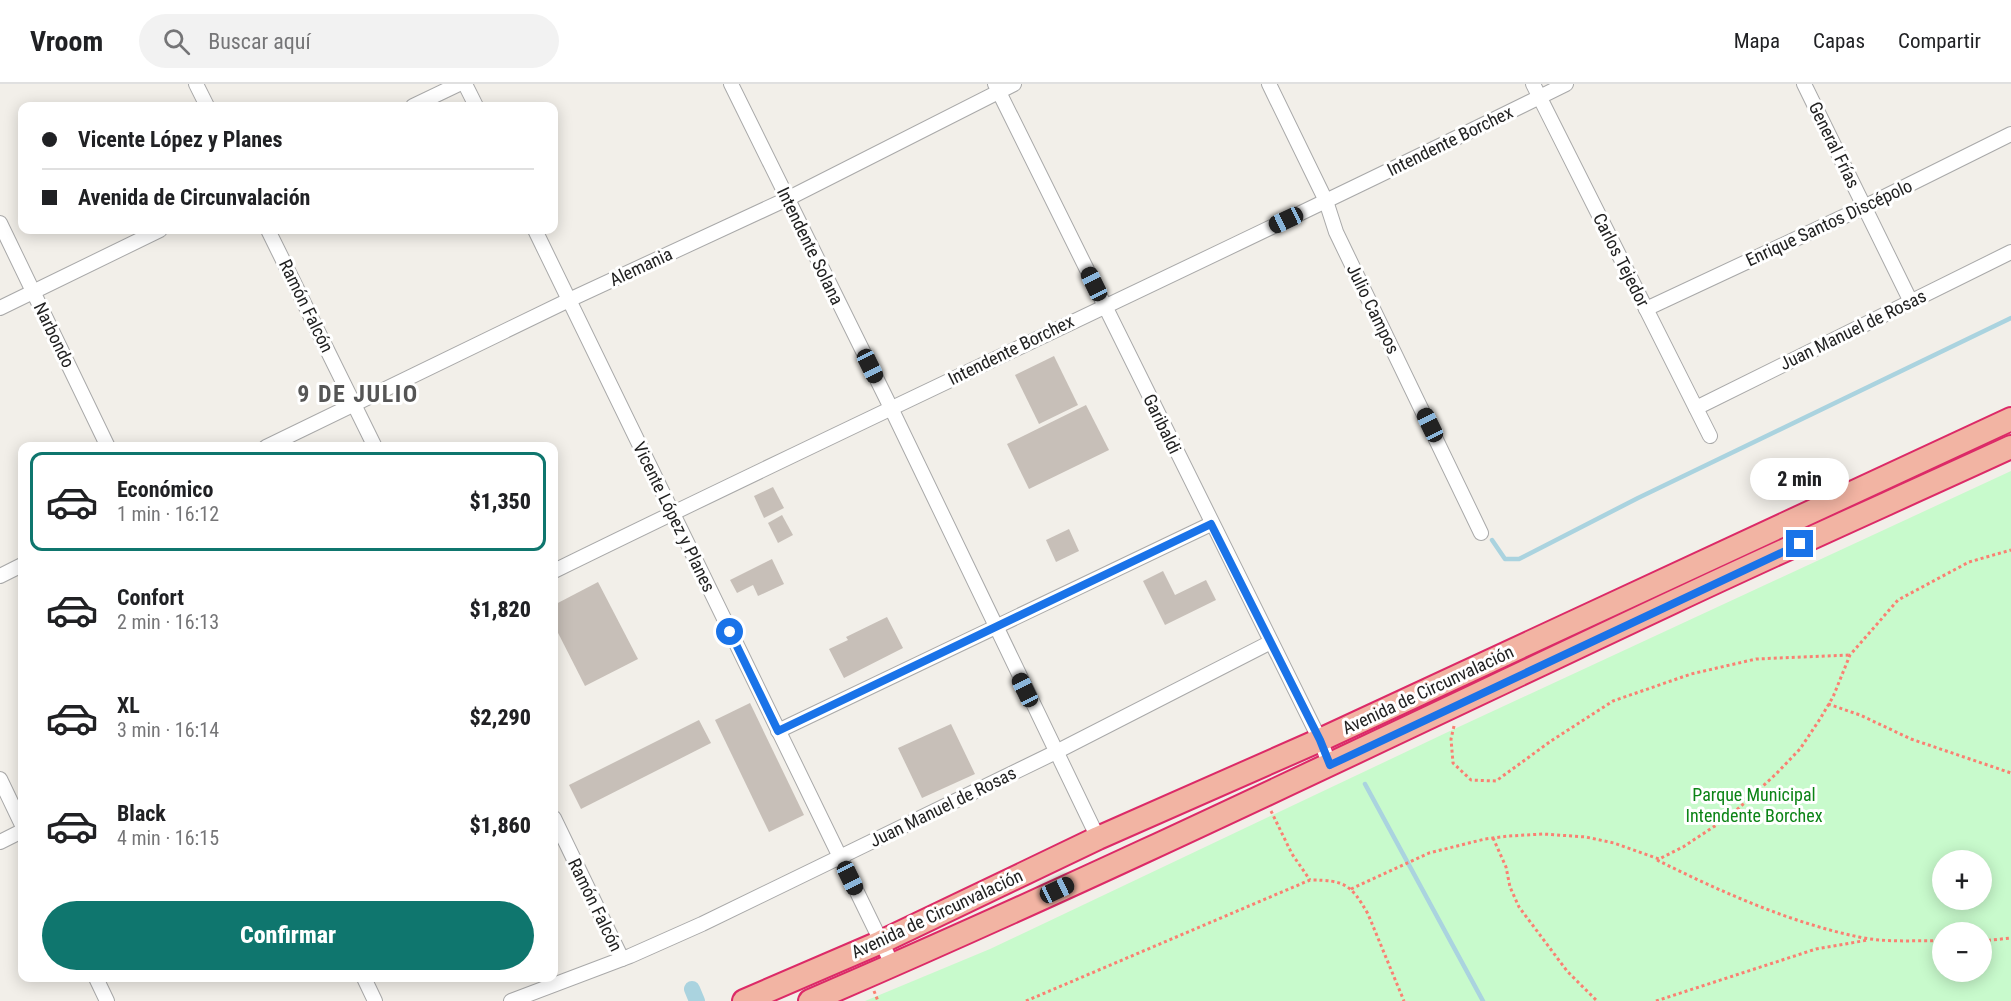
<!DOCTYPE html>
<html lang="es">
<meta charset="utf-8">
<style>
:root{--surface:#fff;--page:#f2f2f2;--text:#202124;--muted:#757577;--line:#e0e0e0;--accent:#0f766e}
body{margin:0;font-family:"Roboto Condensed",sans-serif;background:var(--page);color:var(--text);height:100vh;display:flex;flex-direction:column;font-size:22px;white-space:nowrap}
*{box-sizing:border-box;margin:0}
p{font-size:20px;color:var(--muted)}
.icon{flex:none;width:33px;height:33px;fill:none;stroke:currentColor;stroke-width:2;stroke-linecap:round;stroke-linejoin:round}
.map{position:relative;flex:1;overflow:hidden}
.drawer{position:absolute;left:18px;top:358px;width:540px;height:540px;display:flex;flex-direction:column;background:var(--surface);border-radius:12px;box-shadow:0 3px 15px #0003}
.drawer>*{flex:none}
.guide{position:absolute;left:18px;top:18px;width:540px;height:132px;border-radius:12px;box-shadow:0 3px 15px #0003;display:grid;align-content:center;height:132px;padding:0 24px;background:var(--surface)}
.tools{position:absolute;left:1932px;top:766px;display:grid;gap:12px}
.tools a{display:grid;place-items:center;width:60px;height:60px;border-radius:50%;background:var(--surface);box-shadow:0 3px 15px #0003;font-size:30px}
.end{position:absolute;width:27px;height:27px;margin:-14px;border:8px solid #1a73e8;background:#fff;box-shadow:0 0 0 3px #fff}
.from{border-radius:50%}
.bubble{position:absolute;height:42px;border-radius:21px;background:var(--surface);box-shadow:0 3px 15px #0003;font-size:20px;font-weight:800;line-height:42px;text-align:center}
.car{position:absolute;width:18px;height:36px;margin:-18px -9px;border-radius:8px;box-shadow:0 0 4px 2px #0007;background:linear-gradient(#222 24%,#8ab4d8 0 40%,#222 0 76%,#8ab4d8 0 86%,#222 0)}
.guide b{display:flex;align-items:center;gap:21px;height:57px;font-size:22px}
.guide b+b{border-top:2px solid var(--line)}
.guide i{width:15px;height:15px;background:var(--text)}
ul{padding:10px 0 0;list-style:none}
li{display:flex;align-items:center;gap:18px;height:99px;margin:0 12px 9px;padding:0 12px;border:3px solid transparent;border-radius:12px}
li div{flex:1}
li b{display:block;font-size:22px}
li em{font-style:normal;font-weight:800}
li.on{border-color:var(--accent)}
li>.icon{width:54px;height:54px;stroke-width:1.5}
.cta{display:flex;gap:12px;margin-top:auto;padding:12px 24px}
.cta a{flex:1;height:69px;border-radius:36px;background:var(--accent);color:#fff;font-size:24px;font-weight:800;line-height:69px;text-align:center}
header{display:flex;align-items:center;gap:36px;box-sizing:border-box;height:84px;padding:0 30px;background:var(--surface);border-bottom:2px solid var(--line)}
header strong{font-size:28px}
nav{display:flex;gap:33px;margin-inline-start:auto;font-size:21px}
.search{width:420px;height:54px;background:var(--page);display:flex;align-items:center;gap:15px;box-sizing:border-box;padding:0 21px;border-radius:33px;color:var(--muted);font-size:22px}
.map>svg:first-child{display:block}
.park{fill:#c8facc;fill-rule:evenodd}
.lines{fill:none;stroke-linecap:round;stroke-linejoin:round}
.stream{stroke:#aad3df;stroke-width:4.5}
.canal{stroke:#aad3df;stroke-width:16}
.building{fill:#c7bfb8}
.minor-casing{stroke:#a9a9a9;stroke-width:16}
.trunk-casing{stroke:#dc2a67;stroke-width:26}
.path{stroke:#fa8072;stroke-width:3;stroke-dasharray:3 3;stroke-linecap:butt}
.minor{stroke:#fff;stroke-width:14}
.trunk{stroke:#f2b4a3;stroke-width:22}
.route{stroke:#1a73e8;stroke-width:8}
.labels{text-anchor:middle;stroke-width:6;stroke-linejoin:round;paint-order:stroke}
.street-label{font-size:18px;fill:#222;stroke:#fff}
.park-label{font-size:18px;fill:#0c8416;stroke:#fff}
.district-label{font-size:24px;font-weight:bold;letter-spacing:1.5px;fill:#555;stroke:#fff}
</style>
<header>
<strong>Vroom</strong>
<div class="search"><svg class="icon" aria-label="search" viewBox="0 0 24 24"><circle cx="10" cy="10" r="6"/><path d="M15 15l6 6"/></svg>Buscar aquí</div>
<nav><a>Mapa</a><a>Capas</a><a>Compartir</a></nav>
</header>
<div class="map">
<svg width="2011" height="917" viewBox="0 0 2011 917">
<rect width="100%" height="100%" fill="#f2efe9"/>
<path class="park" d="M2011,387V917H865L990,865L1450,647ZM1942,777H1982V816H1942ZM1942,849H1982V888H1942Z"/>
<g class="lines">
<g class="stream">
<polyline points="1492,456 1505,475 1519,475 1638,414 2011,234"/>
<polyline points="1365,700 1483,917"/>
</g>
<polyline class="canal" points="692,905 697,917"/>
</g>
<g class="building">
<polygon points="1054,272 1078,321 1039,340 1015,291"/>
<polygon points="1086,321 1109,366 1029,405 1007,360"/>
<polygon points="773,403 784,424 764,434 754,412"/>
<polygon points="782,431 793,451 778,459 768,439"/>
<polygon points="1069,445 1079,467 1056,478 1046,456"/>
<polygon points="772,475 784,500 758,512 753,501 737,509 730,496"/>
<polygon points="1163,487 1175,511 1206,496 1216,516 1165,541 1143,497"/>
<polygon points="598,498 638,575 585,602 554,541 554,521"/>
<polygon points="887,533 903,564 844,594 829,565 848,556 846,553"/>
<polygon points="750,619 804,731 769,748 715,636"/>
<polygon points="699,636 711,659 581,725 569,701"/>
<polygon points="951,640 975,690 922,714 898,664"/>
</g>
<g class="lines">
<g class="minor-casing">
<g id="minor">
<polyline points="196,0 207,22"/>
<polyline points="465,0 476,22"/>
<polyline points="731,0 891,324 1098,754"/>
<polyline points="995,0 1320,656 1330,681"/>
<polyline points="1269,0 1326,117 1336,148 1481,449"/>
<polyline points="1533,0 1710,352"/>
<polyline points="1804,0 1911,218"/>
<polyline points="413,22 459,0"/>
<polyline points="0,139 108,363"/>
<polyline points="268,146 375,363"/>
<polyline points="535,146 893,882"/>
<polyline points="0,224 160,146"/>
<polyline points="1646,225 1864,123 2011,50"/>
<polyline points="1696,324 2011,168"/>
<polyline points="266,363 569,216 787,115 1014,0"/>
<path d="M554,487C890,322 1231,166 1566,0"/>
<polyline points="0,492 22,481"/>
<polyline points="778,647 1211,440"/>
<polyline points="0,695 22,741"/>
<polyline points="554,734 622,875"/>
<polyline points="0,758 22,747"/>
<polyline points="96,894 107,917"/>
<polyline points="364,894 375,917"/>
<polyline points="511,917 630,872 702,840 1056,668 1271,558"/>
</g>
</g>
<g class="trunk-casing">
<g id="trunk">
<polyline points="744,917 881,858 1098,754 1320,656 2011,335"/>
<path d="M810,917C1101,792 1386,653 1673,518C1785,465 1898,415 2011,363"/>
</g>
</g>
<g class="path">
<polyline points="1828,620 1860,631 1911,655 2011,689"/>
<polyline points="1454,642 1451,655 1453,679 1471,696 1496,697 1551,657 1613,617 1691,590 1756,575 1850,571"/>
<polyline points="1271,727 1292,770 1310,796"/>
<polyline points="1493,754 1506,783 1510,803 1519,823 1567,887 1597,917"/>
<path d="M1657,776C1719,807 1791,839 1859,853C1887,859 1915,856 1942,857"/>
<polyline points="1351,805 1429,769 1485,755 1509,752 1543,750 1586,753 1614,759 1659,775 1683,763 1730,732 1776,690 1800,665 1820,635 1833,613 1850,571 1898,516 1969,478 2011,466"/>
<polyline points="1982,857 2011,854"/>
<polyline points="874,907 878,917"/>
<path d="M1026,917L1310,796C1344,796 1351,800 1368,830L1404,917"/>
<polyline points="1656,917 1816,865 1868,856"/>
</g>
<use href="#minor" class="minor"/>
<use href="#trunk" class="trunk"/>
</g>
<g class="lines">
<polyline class="route" points="730,548 778,647 1211,440 1320,656 1330,681 1800,460"/>
</g>
<g class="labels">
<g class="street-label">
<text transform="translate(1450 57) rotate(-26)" y="6">Intendente Borchex</text>
<text transform="translate(1834 61) rotate(64)" y="6">General Frías</text>
<text transform="translate(1829 139) rotate(-25)" y="6">Enrique Santos Discépolo</text>
<text transform="translate(810 162) rotate(64)" y="6">Intendente Solana</text>
<text transform="translate(1621 176) rotate(63)" y="6">Carlos Tejedor</text>
<text transform="translate(641 183) rotate(-25)" y="6">Alemania</text>
<text transform="translate(306 222) rotate(64)" y="6">Ramón Falcón</text>
<text transform="translate(1373 225) rotate(64)" y="6">Julio Campos</text>
<text transform="translate(1853 246) rotate(-26)" y="6">Juan Manuel de Rosas</text>
<text transform="translate(54 251) rotate(64)" y="6">Narbondo</text>
<text transform="translate(1011 266) rotate(-26)" y="6">Intendente Borchex</text>
<text transform="translate(1162 340) rotate(64)" y="6">Garibaldi</text>
<text transform="translate(674 433) rotate(64)" y="6">Vicente López y Planes</text>
<text transform="translate(1428 606) rotate(-25)" y="6">Avenida de Circunvalación</text>
<text transform="translate(943 723) rotate(-26)" y="6">Juan Manuel de Rosas</text>
<text transform="translate(595 821) rotate(64)" y="6">Ramón Falcón</text>
<text transform="translate(937 830) rotate(-25)" y="6">Avenida de Circunvalación</text>
</g>
<g class="park-label">
<text x="1754" y="717">Parque Municipal<tspan x="1754" dy="21">Intendente Borchex</tspan></text>
</g>
<g class="district-label">
<text x="358" y="318">9 DE JULIO</text>
</g>
</g>
</svg>
<div class="tools">
<a>+</a>
<a>−</a>
</div>
<i class="end from" style="left:730px;top:548px"></i>
<i class="end" style="left:1800px;top:460px"></i>
<div class="bubble" style="left:1750px;top:374px;width:99px">2 min</div>
<i class="car" style="left:1286px;top:136px;rotate:245deg"></i>
<i class="car" style="left:1094px;top:200px;rotate:334deg"></i>
<i class="car" style="left:870px;top:282px;rotate:154deg"></i>
<i class="car" style="left:1430px;top:341px;rotate:334deg"></i>
<i class="car" style="left:1025px;top:606px;rotate:334deg"></i>
<i class="car" style="left:850px;top:794px;rotate:154deg"></i>
<i class="car" style="left:1057px;top:806px;rotate:65deg"></i>
<div class="guide">
<b><i class="from"></i>Vicente López y Planes</b>
<b><i></i>Avenida de Circunvalación</b>
</div>
<section class="drawer">
<ul>
<li class="on"><svg class="icon" aria-label="car" viewBox="0 0 24 24"><path d="M5 17H2v-5l4-1 3-4h7l3 4 3 1v5h-3M9 17h6M6 11h13"/><circle cx="7" cy="17" r="2"/><circle cx="17" cy="17" r="2"/></svg><div><b>Económico</b><p>1 min · 16:12</p></div><em>$1,350</em></li>
<li><svg class="icon" aria-label="car" viewBox="0 0 24 24"><path d="M5 17H2v-5l4-1 3-4h7l3 4 3 1v5h-3M9 17h6M6 11h13"/><circle cx="7" cy="17" r="2"/><circle cx="17" cy="17" r="2"/></svg><div><b>Confort</b><p>2 min · 16:13</p></div><em>$1,820</em></li>
<li><svg class="icon" aria-label="car" viewBox="0 0 24 24"><path d="M5 17H2v-5l4-1 3-4h7l3 4 3 1v5h-3M9 17h6M6 11h13"/><circle cx="7" cy="17" r="2"/><circle cx="17" cy="17" r="2"/></svg><div><b>XL</b><p>3 min · 16:14</p></div><em>$2,290</em></li>
<li><svg class="icon" aria-label="car" viewBox="0 0 24 24"><path d="M5 17H2v-5l4-1 3-4h7l3 4 3 1v5h-3M9 17h6M6 11h13"/><circle cx="7" cy="17" r="2"/><circle cx="17" cy="17" r="2"/></svg><div><b>Black</b><p>4 min · 16:15</p></div><em>$1,860</em></li>
</ul>
<div class="cta"><a>Confirmar</a></div>
</section>
</div>
